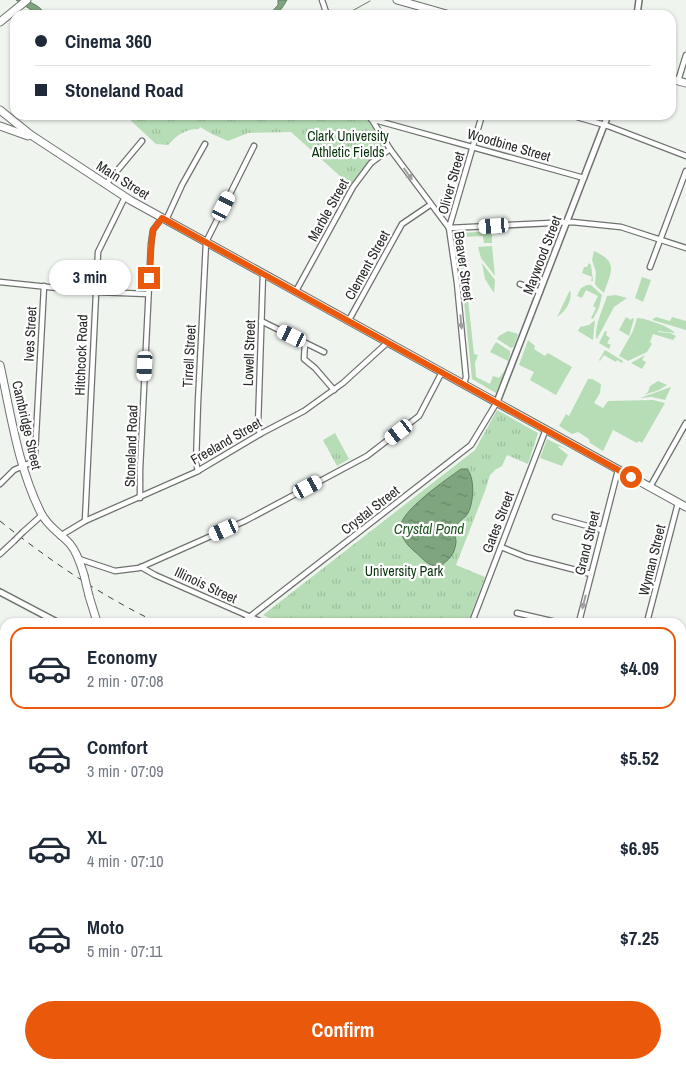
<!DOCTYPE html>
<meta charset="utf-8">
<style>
:root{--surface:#fff;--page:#f2f2f3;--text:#1f2937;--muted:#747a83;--line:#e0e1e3;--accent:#ea580c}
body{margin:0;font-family:"Archivo Narrow",sans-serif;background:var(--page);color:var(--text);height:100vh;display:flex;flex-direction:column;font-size:19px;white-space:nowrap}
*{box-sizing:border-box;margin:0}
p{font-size:16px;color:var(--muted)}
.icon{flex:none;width:28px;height:28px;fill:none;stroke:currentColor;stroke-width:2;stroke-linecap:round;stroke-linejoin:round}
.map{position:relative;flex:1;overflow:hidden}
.side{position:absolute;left:0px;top:618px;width:686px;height:451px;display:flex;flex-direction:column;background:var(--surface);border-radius:15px 15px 0 0;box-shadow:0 1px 4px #0004}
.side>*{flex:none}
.hud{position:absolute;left:10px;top:10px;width:666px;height:110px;border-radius:15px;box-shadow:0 1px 4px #0004;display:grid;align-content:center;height:110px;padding:0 25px;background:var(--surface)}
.end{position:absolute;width:22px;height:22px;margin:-11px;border:6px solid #ea580c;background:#fff;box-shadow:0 0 0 2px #fff}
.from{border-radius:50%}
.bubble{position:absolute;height:35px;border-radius:18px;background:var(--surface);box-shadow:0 1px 4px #0004;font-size:16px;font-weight:700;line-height:35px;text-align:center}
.car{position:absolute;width:15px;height:30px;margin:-15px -8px;border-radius:6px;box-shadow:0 0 4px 1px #0007;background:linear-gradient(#fff 24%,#345 0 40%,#fff 0 76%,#345 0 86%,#fff 0)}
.hud b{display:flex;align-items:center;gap:18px;height:48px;font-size:19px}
.hud b+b{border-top:1px solid var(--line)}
.hud i{width:12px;height:12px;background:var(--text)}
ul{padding:9px 0 0;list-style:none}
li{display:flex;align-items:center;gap:15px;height:82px;margin:0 10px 8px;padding:0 15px;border:2px solid transparent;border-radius:15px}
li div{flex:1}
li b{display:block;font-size:19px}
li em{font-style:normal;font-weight:700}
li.active{border-color:var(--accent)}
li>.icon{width:45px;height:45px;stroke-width:1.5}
.button{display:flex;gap:10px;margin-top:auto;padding:10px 25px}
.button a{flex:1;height:58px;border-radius:30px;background:var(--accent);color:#fff;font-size:20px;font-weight:700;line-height:58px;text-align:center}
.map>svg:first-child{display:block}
.grass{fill:#b6ddb5}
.cemetery{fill:url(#cemetery-stones)}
.park{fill:url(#park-tufts)}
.water{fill:url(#water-ripples);stroke:#658064}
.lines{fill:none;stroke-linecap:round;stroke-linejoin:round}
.stream{stroke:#658064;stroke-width:1}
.minor-casing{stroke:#6e726e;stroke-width:7}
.tertiary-casing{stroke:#6e726e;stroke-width:8}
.primary-casing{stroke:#6e726e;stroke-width:9}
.trunk-casing{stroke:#6e726e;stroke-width:9}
.minor{stroke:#fff;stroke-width:4.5}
.tertiary{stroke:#fff;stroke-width:5}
.primary{stroke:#fff;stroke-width:7}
.trunk{stroke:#fff;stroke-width:7}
.rail{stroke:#3f413f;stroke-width:1;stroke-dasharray:6 6;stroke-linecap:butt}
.minor-bridge-casing{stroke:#6e726e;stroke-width:7;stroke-linecap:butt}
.primary-bridge-casing{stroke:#6e726e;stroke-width:9;stroke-linecap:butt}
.minor-bridge{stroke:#fff;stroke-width:4.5}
.primary-bridge{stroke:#fff;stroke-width:7}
.oneway{fill:#9fa09f}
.route{stroke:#ea580c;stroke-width:6}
.labels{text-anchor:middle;stroke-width:4.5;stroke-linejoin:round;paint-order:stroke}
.park-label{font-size:14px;fill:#0a340d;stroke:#fff}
.street-label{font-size:14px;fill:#292b29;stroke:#fff}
.water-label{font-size:15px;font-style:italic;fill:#205522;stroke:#fff}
</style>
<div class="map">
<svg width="686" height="1068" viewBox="0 0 686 1068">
<defs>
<pattern id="cemetery-stones" width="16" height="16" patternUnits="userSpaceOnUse" patternTransform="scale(1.25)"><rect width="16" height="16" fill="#b6ddb5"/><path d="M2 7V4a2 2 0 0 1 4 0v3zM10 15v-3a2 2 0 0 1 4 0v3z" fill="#9cbe9c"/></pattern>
<pattern id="park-tufts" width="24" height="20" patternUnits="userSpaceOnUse" patternTransform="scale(1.25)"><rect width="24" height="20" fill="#b6ddb5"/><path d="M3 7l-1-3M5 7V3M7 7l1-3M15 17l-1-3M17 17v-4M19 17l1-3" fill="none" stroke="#9cbe9c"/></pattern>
<pattern id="water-ripples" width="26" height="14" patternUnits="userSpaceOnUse" patternTransform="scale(1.25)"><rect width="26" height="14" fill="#7fa57e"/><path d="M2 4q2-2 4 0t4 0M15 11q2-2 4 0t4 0" fill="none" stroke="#688767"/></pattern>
</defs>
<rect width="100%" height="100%" fill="#eff4ef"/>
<g class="grass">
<polygon points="492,231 492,243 484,243 483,236 462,237 462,233"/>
<polygon points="492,246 495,276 481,258 478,247"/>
<path d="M594,251C619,262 611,272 604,293L597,287L595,284L596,272L592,260Z"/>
<polygon points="464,254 464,257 463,258 469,277 465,278 468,298 464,299 459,255"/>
<polygon points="482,263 495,280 494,293 485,279"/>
<polygon points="589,263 591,265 593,281 591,281 592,277 582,273 584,267 587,267"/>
<polygon points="642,277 651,280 643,302 635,298"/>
<polygon points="587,285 591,285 602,295 599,308 593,319 591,318 596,308 593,306 598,296 586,290 582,298 577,296 581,288"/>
<path d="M570,290C573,300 566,311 557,317Z"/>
<path d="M616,295L627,298L614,307L597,339L596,338C595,324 603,309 607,296Z"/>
<polygon points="468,300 474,354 478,355 475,363 476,377 490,384 493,376 499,378 505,370 496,393 472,379 464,301"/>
<polygon points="626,317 631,320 632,318 634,319 629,336 619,330"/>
<polygon points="656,317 670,321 672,317 686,321 686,330 652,320"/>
<path d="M637,318C645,318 671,327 675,333L658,331V332L670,333L676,336L673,340L653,334L650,342L652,344L647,352L628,361L619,356L633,331Z"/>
<polygon points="595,320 593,340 578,331 580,327 589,325"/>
<polygon points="508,331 518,334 514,346 511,348 497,339 499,336"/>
<polygon points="605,331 607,332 606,335 610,338 607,343 611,345 609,349 599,343"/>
<polygon points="528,340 535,346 534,349 545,356 548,353 572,367 556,395 530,380 534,372 519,365"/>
<polygon points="496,342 510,351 510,355 508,361 490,352"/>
<polygon points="605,350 623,361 622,363 617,360 616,362 604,355 600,361 599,360"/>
<polygon points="645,355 642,360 646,362 642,369 631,363"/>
<polygon points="588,379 592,379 601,384 600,393 594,403 603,408 608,401 653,400 665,403 642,443 639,441 637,443 613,430 603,451 590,443 589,439 578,432 572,434 559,426 566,414 569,416"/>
<polygon points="658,381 667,385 659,390 644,395 648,392 650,386"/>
<polygon points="671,387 665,400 652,397 640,398"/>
<polygon points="547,439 571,451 559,446 558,447 568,455 562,466 540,458"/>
</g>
<polygon class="cemetery" points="0,676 5,678 5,1042 0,1042"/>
<g class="park">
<path d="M130,115H365L385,147L350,185L291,132L248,133L228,141L212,134L200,127L199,129C185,129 177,135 168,145L156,144L128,118Z"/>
<polygon points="497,410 538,433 528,464 507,455 502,466 496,469 490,475 485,491 456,565 485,577 468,622 279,622 263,615 475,450"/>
<polygon points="335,433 349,459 337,466 323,440"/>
</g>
<g class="water">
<path d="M16,0C30,0 38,5 47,15H39Z"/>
<path d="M278,0H287C282,8 279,15 269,15L278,5Z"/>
<path d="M461,469H467C475,477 474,502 468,513C465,519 458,520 456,527C453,532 456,536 456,542C455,554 449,560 440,566C427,567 423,558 414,551C407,545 401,537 400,528C400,511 447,479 461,469Z"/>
</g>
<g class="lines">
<polyline class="stream" points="339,15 352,11 370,1"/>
<g class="minor-casing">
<g id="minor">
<polyline points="322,0 327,15"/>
<polyline points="678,81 686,55"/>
<polyline points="369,115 390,149 449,228 457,283 466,377 464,384"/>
<polyline points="482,115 449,228 572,222 621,227 686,248"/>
<polyline points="570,115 608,126 686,156"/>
<polyline points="371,119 584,178"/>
<polyline points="106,184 142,141"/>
<polyline points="166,220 182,185 205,144"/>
<polyline points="650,267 686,171"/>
<polyline points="0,282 96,292 148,294"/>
<polyline points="520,284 540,292"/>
<polyline points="296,291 353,187 371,163 390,149"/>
<polyline points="349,320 402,224 430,205"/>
<polyline points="261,321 324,352"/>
<polyline points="305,343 304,359 315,368 334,390"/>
<polyline points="260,434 258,426 263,273"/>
<polyline points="198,471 196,463 198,402 206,242 254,146"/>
<polyline points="0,484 14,470 30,463 35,455 44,286"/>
<polyline points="650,487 686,423"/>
<polyline points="140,498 140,470 151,244 153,230 162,218"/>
<polyline points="555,517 602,530"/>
<polyline points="85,521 98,252 125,197"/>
<polyline points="23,532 42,515"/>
<polyline points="60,536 85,521 196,472 260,434 304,411 343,383 388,342"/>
<polyline points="501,547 526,557 591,574"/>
<polyline points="0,554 14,541"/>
<polyline points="79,559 115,571 139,568 245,521 367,456 419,416 442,372"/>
<polyline points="141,567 155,575 262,622"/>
<polyline points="517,613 556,622"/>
<polyline points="243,622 471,445 497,402"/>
<polyline points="472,622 546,429"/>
<polyline points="579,622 618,470"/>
<polyline points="647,622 678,503"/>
<polyline points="0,673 5,675"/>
<polyline points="681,716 686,717"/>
<polyline points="681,873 686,861"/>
<polyline points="681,987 686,989"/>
</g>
</g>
<g class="tertiary-casing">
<g id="tertiary">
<polyline points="637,15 639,0"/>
<polyline points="497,402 608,115"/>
<polyline points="0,592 57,622"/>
<polyline points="681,909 686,911"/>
</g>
</g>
<g class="primary-casing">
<g id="primary">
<polyline points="0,22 27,0"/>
<polyline points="0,110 31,135 130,200 686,507"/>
<polyline points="0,126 28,136"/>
<path d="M0,365C11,415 18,467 41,513C48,527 60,533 70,544C77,552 81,565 84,575"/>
<polyline points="89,596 97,622"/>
<polyline points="300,1064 302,1068"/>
</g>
</g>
<g class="trunk-casing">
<g id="trunk">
<polyline points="397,0 450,15"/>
<polyline points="671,79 686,83"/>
</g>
</g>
<use href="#minor" class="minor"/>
<use href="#tertiary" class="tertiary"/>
<use href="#primary" class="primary"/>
<use href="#trunk" class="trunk"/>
<g class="rail">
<path d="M0,521C49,560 100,595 156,622"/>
<polyline points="681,871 686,873"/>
<polyline points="0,1047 5,1046"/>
<polyline points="476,1064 581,1068"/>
</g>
<g class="minor-bridge-casing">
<polyline id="minor-bridge" points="14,541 23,532"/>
</g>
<g class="primary-bridge-casing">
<polyline id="primary-bridge" points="84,575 89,596"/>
</g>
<use href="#minor-bridge" class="minor-bridge"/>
<use href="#primary-bridge" class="primary-bridge"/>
</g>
<defs><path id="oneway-solid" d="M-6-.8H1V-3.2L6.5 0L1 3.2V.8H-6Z" transform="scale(1.25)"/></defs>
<g class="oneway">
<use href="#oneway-solid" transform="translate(408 174) rotate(54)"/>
<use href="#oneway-solid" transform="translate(461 322) rotate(85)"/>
<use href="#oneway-solid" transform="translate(584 602) rotate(104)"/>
</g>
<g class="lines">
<polyline class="route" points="149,278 152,236 153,230 162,218 631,477"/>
</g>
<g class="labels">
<g class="park-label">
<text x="348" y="141">Clark University<tspan x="348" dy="16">Athletic Fields</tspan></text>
<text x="404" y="576">University Park</text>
</g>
<g class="street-label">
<text transform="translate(509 145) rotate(16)" y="5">Woodbine Street</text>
<text transform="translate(123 180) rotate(32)" y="5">Main Street</text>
<text transform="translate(451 183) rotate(-74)" y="5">Oliver Street</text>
<text transform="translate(328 210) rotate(-61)" y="5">Marble Street</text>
<text transform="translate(542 255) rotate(-69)" y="5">Maywood Street</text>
<text transform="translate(367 265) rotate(-61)" y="5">Clement Street</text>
<text transform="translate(464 266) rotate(82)" y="5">Beaver Street</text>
<text transform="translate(30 334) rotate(-87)" y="5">Ives Street</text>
<text transform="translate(249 353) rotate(-88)" y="5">Lowell Street</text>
<text transform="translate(81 355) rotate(-88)" y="5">Hitchcock Road</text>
<text transform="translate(189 356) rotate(-87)" y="5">Tirrell Street</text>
<text transform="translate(27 425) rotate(77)" y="5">Cambridge Street</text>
<text transform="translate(226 441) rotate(-30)" y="5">Freeland Street</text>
<text transform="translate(131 446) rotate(-88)" y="5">Stoneland Road</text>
<text transform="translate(370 510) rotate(-38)" y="5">Crystal Street</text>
<text transform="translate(498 522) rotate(-69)" y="5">Gates Street</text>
<text transform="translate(587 543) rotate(-76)" y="5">Grand Street</text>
<text transform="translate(652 560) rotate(-76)" y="5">Wyman Street</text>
<text transform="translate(206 585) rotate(25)" y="5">Illinois Street</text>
</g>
<g class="water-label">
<text x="429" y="534">Crystal Pond</text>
</g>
</g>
</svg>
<i class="end from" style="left:631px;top:477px"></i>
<i class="end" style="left:149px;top:278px"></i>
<div class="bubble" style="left:49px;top:260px;width:82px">3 min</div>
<i class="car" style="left:224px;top:206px;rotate:27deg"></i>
<i class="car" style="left:494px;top:226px;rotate:266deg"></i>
<i class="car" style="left:292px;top:336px;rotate:296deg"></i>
<i class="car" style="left:145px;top:366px;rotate:183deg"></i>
<i class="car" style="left:399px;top:432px;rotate:232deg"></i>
<i class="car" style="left:308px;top:487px;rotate:62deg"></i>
<i class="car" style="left:224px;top:530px;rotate:246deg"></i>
<div class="hud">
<b><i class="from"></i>Cinema 360</b>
<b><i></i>Stoneland Road</b>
</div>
<section class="side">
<ul>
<li class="active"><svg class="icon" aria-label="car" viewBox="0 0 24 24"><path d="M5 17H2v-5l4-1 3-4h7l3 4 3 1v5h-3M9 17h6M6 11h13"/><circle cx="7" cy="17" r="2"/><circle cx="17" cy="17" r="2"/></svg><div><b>Economy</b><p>2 min · 07:08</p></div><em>$4.09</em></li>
<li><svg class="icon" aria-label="car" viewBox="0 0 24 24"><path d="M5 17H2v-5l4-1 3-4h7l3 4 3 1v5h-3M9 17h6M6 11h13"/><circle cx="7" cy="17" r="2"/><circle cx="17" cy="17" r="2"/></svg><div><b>Comfort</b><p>3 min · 07:09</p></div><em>$5.52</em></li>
<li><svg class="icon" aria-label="car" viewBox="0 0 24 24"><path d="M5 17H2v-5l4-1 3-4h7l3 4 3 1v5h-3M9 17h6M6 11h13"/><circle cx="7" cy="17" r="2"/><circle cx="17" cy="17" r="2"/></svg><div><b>XL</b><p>4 min · 07:10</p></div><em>$6.95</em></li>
<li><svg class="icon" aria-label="car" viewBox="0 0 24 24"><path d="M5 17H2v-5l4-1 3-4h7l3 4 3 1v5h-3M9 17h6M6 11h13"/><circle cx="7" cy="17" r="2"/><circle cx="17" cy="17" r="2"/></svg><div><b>Moto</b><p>5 min · 07:11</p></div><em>$7.25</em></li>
</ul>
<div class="button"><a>Confirm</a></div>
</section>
</div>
